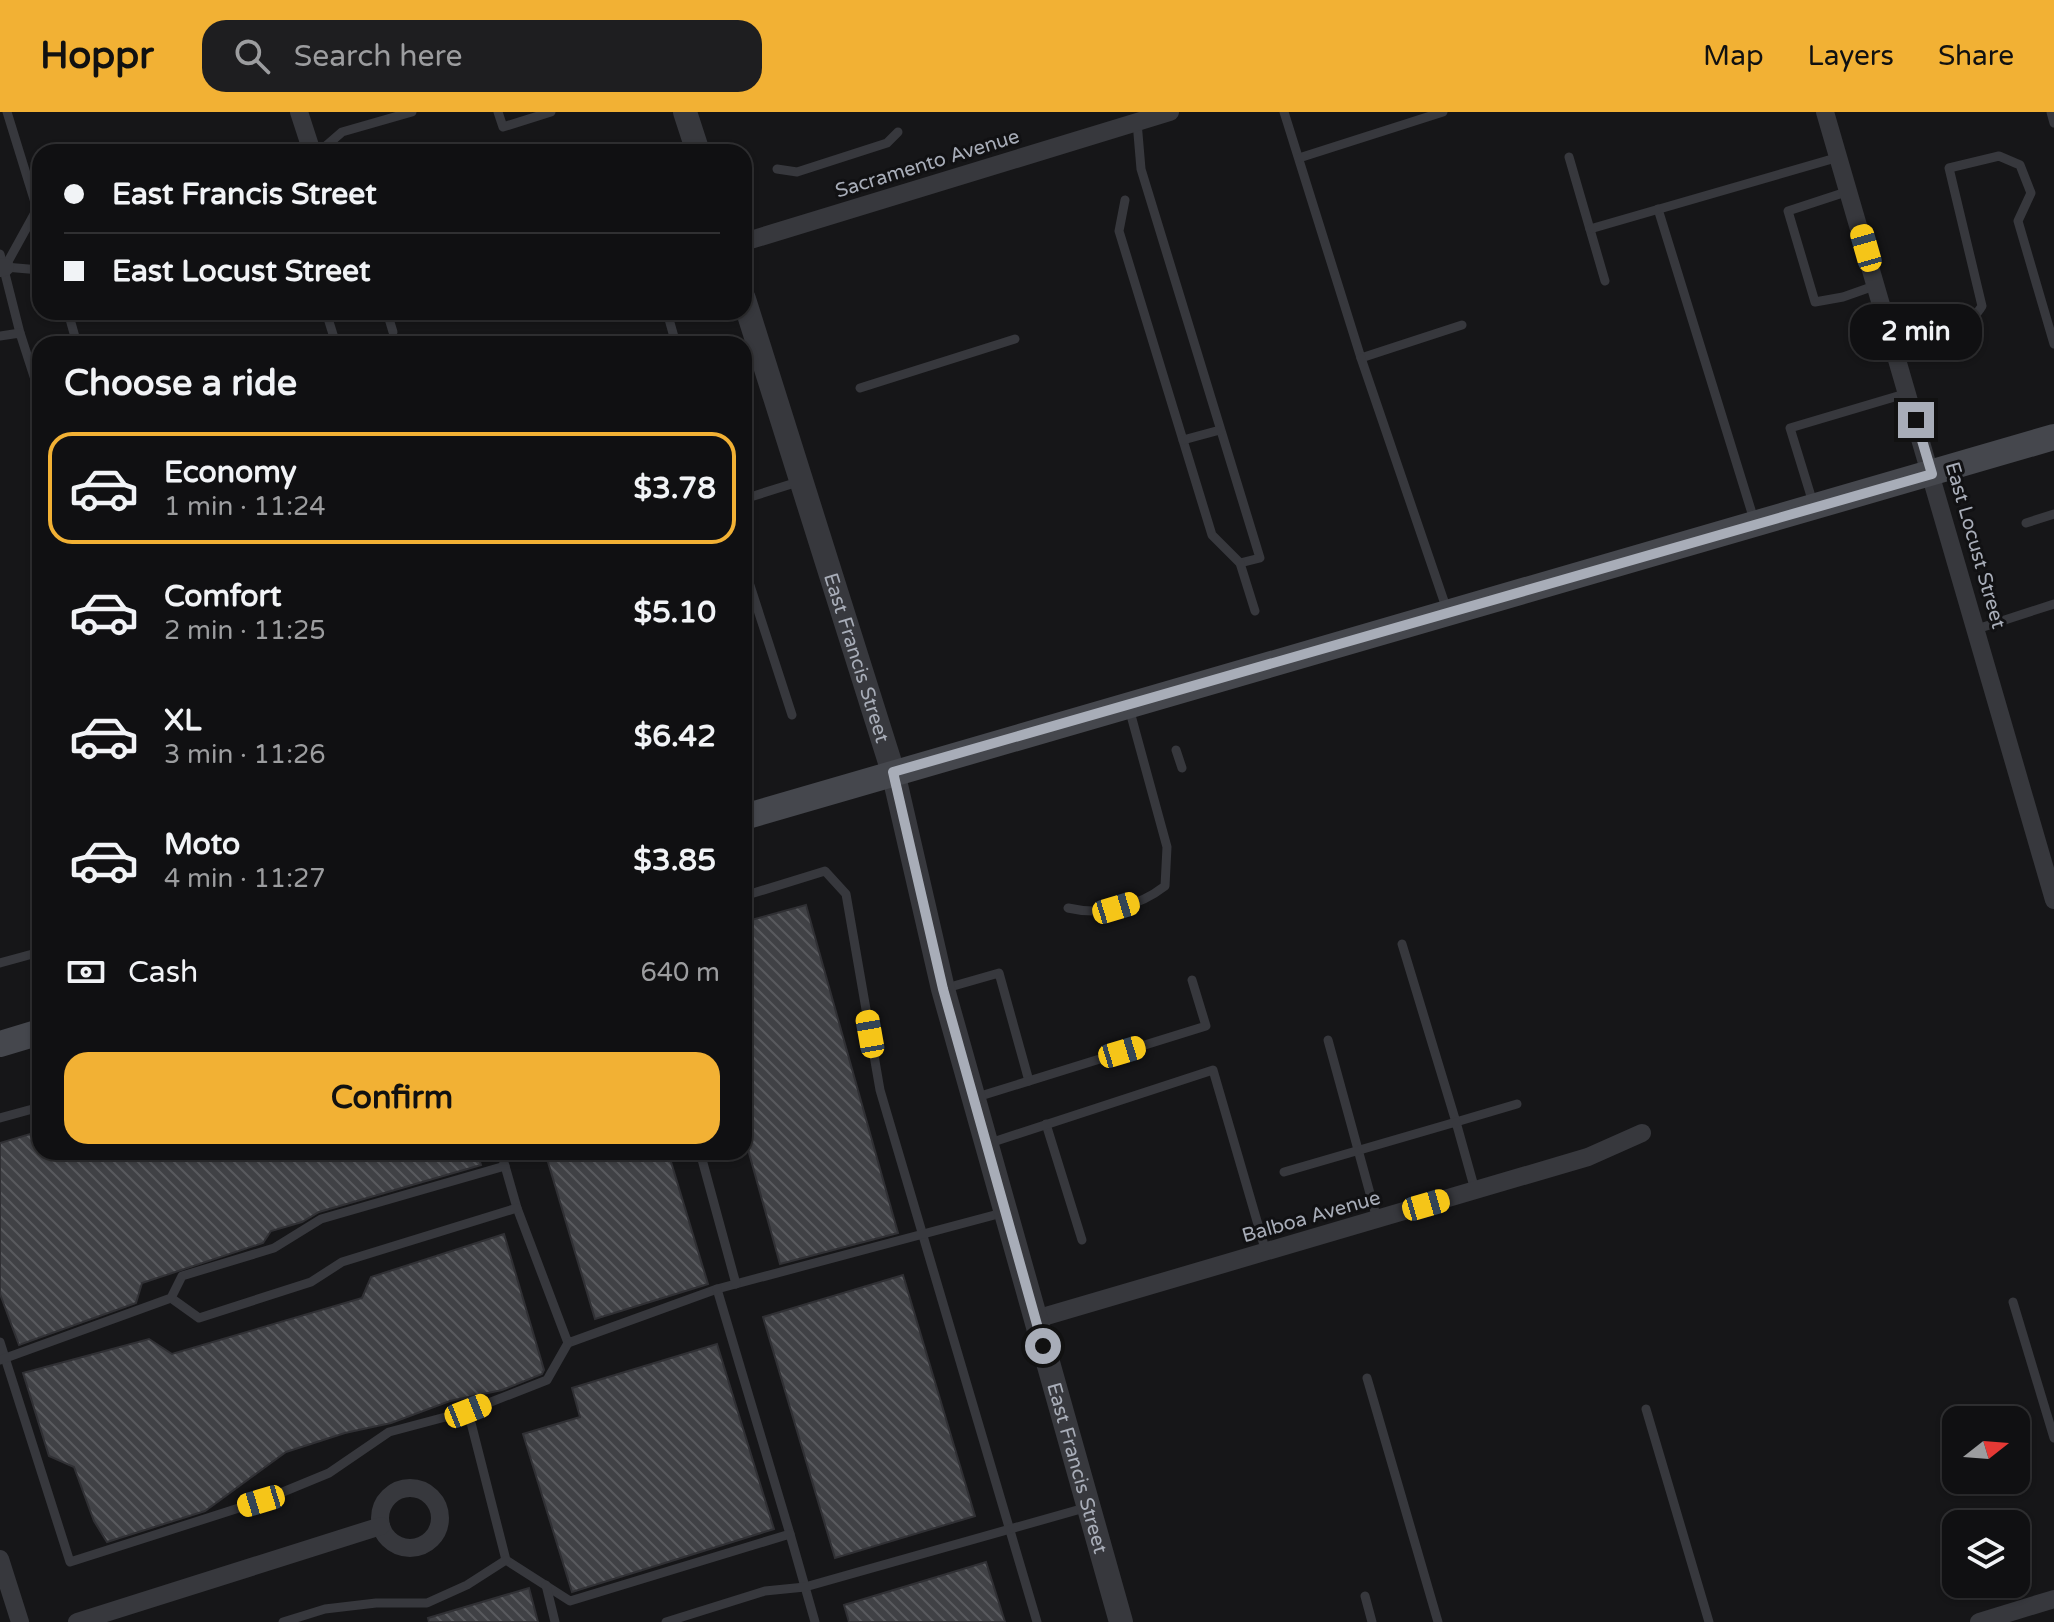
<!DOCTYPE html>
<meta charset="utf-8">
<style>
:root{--surface:#101012;--page:#1e1e20;--text:#f1f3f6;--muted:#9c9d9f;--line:#303032;--accent:#f2b134}
body{margin:0;font-family:"Varela Round",sans-serif;background:var(--page);color:var(--text);height:100vh;display:flex;flex-direction:column;font-size:30px;white-space:nowrap}
*{box-sizing:border-box;margin:0}
p{font-size:26px;color:var(--muted)}
.icon{flex:none;width:44px;height:44px;fill:none;stroke:currentColor;stroke-width:2;stroke-linecap:round;stroke-linejoin:round}
.map{position:relative;flex:1;overflow:hidden}
.side{position:absolute;left:32px;top:224px;width:720px;height:824px;display:flex;flex-direction:column;background:var(--surface);border-radius:24px;box-shadow:0 2px 6px #0004,0 0 0 2px var(--line)}
.side>*{flex:none}
.banner{position:absolute;left:32px;top:32px;width:720px;height:176px;border-radius:24px;box-shadow:0 2px 6px #0004,0 0 0 2px var(--line);display:grid;align-content:center;height:176px;padding:0 32px;background:var(--surface)}
.needle{width:52px;rotate:73deg}
.buttons{position:absolute;left:1942px;top:1294px;display:grid;gap:16px}
.buttons a{display:grid;place-items:center;width:88px;height:88px;border-radius:16px;background:var(--surface);box-shadow:0 2px 6px #0004,0 0 0 2px var(--line);font-size:40px}
.end{position:absolute;width:36px;height:36px;margin:-18px;border:10px solid #a8adb8;background:#111;box-shadow:0 0 0 4px #111}
.from{border-radius:50%}
.bubble{position:absolute;height:56px;border-radius:24px;background:var(--surface);box-shadow:0 2px 6px #0004,0 0 0 2px var(--line);font-size:26px;font-weight:700;line-height:56px;text-align:center}
.car{position:absolute;width:24px;height:48px;margin:-24px -12px;border-radius:10px;box-shadow:0 0 6px 2px #0007;background:linear-gradient(#f5c518 24%,#345 0 40%,#f5c518 0 76%,#345 0 86%,#f5c518 0)}
.banner b{display:flex;align-items:center;gap:28px;height:76px;font-size:30px}
.banner b+b{border-top:2px solid var(--line)}
.banner i{width:20px;height:20px;background:var(--text)}
ul{padding:0;list-style:none}
li{display:flex;align-items:center;gap:24px;height:112px;margin:0 16px 12px;padding:0 16px;border:4px solid transparent;border-radius:24px}
li div{flex:1}
li b{display:block;font-size:30px}
li em{font-style:normal;font-weight:700}
li.on{border-color:var(--accent)}
li>.icon{width:72px;height:72px;stroke-width:1.5}
h2{padding:0 32px;font-size:36px;line-height:96px}
.pay{display:flex;align-items:center;gap:20px;height:88px;padding:0 32px;font-size:30px}
.pay p{margin-inline-start:auto}
.button{display:flex;gap:16px;margin-top:auto;padding:16px 32px}
.button a{flex:1;height:92px;border-radius:24px;background:var(--accent);color:#111;font-size:32px;font-weight:700;line-height:92px;text-align:center}
header{display:flex;align-items:center;gap:48px;box-sizing:border-box;height:112px;padding:0 40px;background:var(--accent);color:#111}
header strong{font-size:38px}
nav{display:flex;gap:44px;margin-inline-start:auto;font-size:28px}
.search{width:560px;height:72px;background:var(--page);display:flex;align-items:center;gap:20px;box-sizing:border-box;padding:0 28px;border-radius:24px;color:var(--muted);font-size:30px}
.map>svg:first-child{display:block}
.building{fill:url(#building-back-hatch);stroke:#303034;stroke-width:2}
.lines{fill:none;stroke-linecap:round;stroke-linejoin:round}
.service{stroke:#37383d;stroke-width:9}
.minor{stroke:#37383d;stroke-width:18}
.tertiary{stroke:#37383d;stroke-width:24}
.secondary{stroke:#45474d;stroke-width:26}
.route{stroke:#a8adb8;stroke-width:10}
.labels{text-anchor:middle;stroke-width:6;stroke-linejoin:round;paint-order:stroke}
.street-label{font-size:20px;fill:#a8adb8;stroke:#111113}
</style>
<header>
<strong>Hoppr</strong>
<div class="search"><svg class="icon" aria-label="search" viewBox="0 0 24 24"><circle cx="10" cy="10" r="6"/><path d="M15 15l6 6"/></svg>Search here</div>
<nav><a>Map</a><a>Layers</a><a>Share</a></nav>
</header>
<div class="map">
<svg width="2054" height="1510" viewBox="0 0 2054 1510">
<defs>
<pattern id="building-back-hatch" width="6" height="6" patternUnits="userSpaceOnUse" patternTransform="scale(2)"><rect width="6" height="6" fill="#404145"/><path d="M-1 5l2 2M0 0l6 6M5-1l2 2" fill="none" stroke="#595a5e"/></pattern>
</defs>
<rect width="100%" height="100%" fill="#161618"/>
<g class="building">
<polygon points="806,793 898,1121 780,1152 744,1023 744,810"/>
<polygon points="40,1019 40,1040 477,1040 481,1053 319,1100 302,1110 271,1119 263,1131 142,1171 136,1191 19,1233 0,1182 0,1031"/>
<polygon points="545,1040 668,1040 708,1172 595,1207"/>
<polygon points="504,1122 544,1258 542,1262 502,1278 450,1289 391,1311 345,1321 286,1340 205,1399 107,1430 94,1409 74,1355 49,1344 23,1261 149,1227 172,1242 362,1186 371,1165"/>
<polygon points="903,1163 975,1404 835,1446 763,1205"/>
<polygon points="717,1232 774,1417 572,1480 523,1322 580,1305 572,1276"/>
<polygon points="986,1450 1005,1510 849,1510 844,1493"/>
<polygon points="529,1476 538,1510 429,1510 428,1506"/>
</g>
<g class="lines">
<g class="service">
<polyline points="498,0 503,15 551,0"/>
<polyline points="1284,0 1361,246 1462,213"/>
<polyline points="2051,0 2054,11"/>
<polyline points="1137,10 1141,57 1260,446 1240,451"/>
<polyline points="269,40 271,40"/>
<polyline points="319,40 342,20 412,0"/>
<polyline points="470,40 483,36"/>
<polyline points="1569,45 1605,169"/>
<polyline points="1299,46 1443,0"/>
<polyline points="777,57 797,60 887,31 898,20"/>
<polyline points="1849,79 1788,99 1815,190 1843,185 1877,173"/>
<polyline points="1125,88 1119,119 1212,423 1240,451 1255,499"/>
<polyline points="1658,97 1755,411"/>
<polyline points="1590,117 1839,45"/>
<polyline points="0,142 20,221"/>
<polyline points="5,155 37,97 7,0"/>
<polyline points="5,155 40,158"/>
<polyline points="68,200 77,232"/>
<polyline points="326,200 336,232"/>
<polyline points="387,200 393,220"/>
<polyline points="667,200 676,232"/>
<polyline points="0,224 20,221 40,283"/>
<path d="M1895,236C1924,227 1966,222 1982,194L1949,56L1999,44L2020,53L2031,81L2018,109L2054,232"/>
<polyline points="1361,246 1447,498"/>
<polyline points="860,276 1015,227"/>
<polyline points="1183,328 1220,318"/>
<polyline points="744,387 801,369"/>
<polyline points="1814,394 1790,316 1908,281"/>
<polyline points="2026,411 2054,402"/>
<polyline points="744,455 792,603"/>
<polyline points="1977,517 2054,492"/>
<polyline points="1176,638 1182,656"/>
<polyline points="744,784 825,759 846,782 880,978 1037,1510"/>
<path d="M1068,796C1102,804 1138,795 1165,774L1167,735L1129,596"/>
<polyline points="1402,832 1456,1010 1517,992"/>
<polyline points="0,851 40,840"/>
<polyline points="943,877 999,861 1029,969"/>
<polyline points="1328,928 1377,1107"/>
<polyline points="974,986 1206,914 1192,868"/>
<polyline points="0,1006 40,995"/>
<polyline points="1046,1012 1082,1128"/>
<polyline points="987,1032 1213,958 1266,1140"/>
<polyline points="501,1040 517,1096 568,1231 717,1177 1002,1101"/>
<polyline points="700,1040 736,1172"/>
<polyline points="1284,1060 1456,1010 1475,1078"/>
<polyline points="717,1177 790,1422"/>
<polyline points="171,1186 199,1206 311,1170 342,1150 517,1096"/>
<polyline points="2013,1190 2054,1326"/>
<polyline points="0,1230 70,1450 261,1389 329,1361 389,1320 468,1299 506,1448 570,1489 790,1422 815,1510"/>
<polyline points="0,1248 171,1186 182,1164 274,1136 321,1107 505,1054"/>
<polyline points="1367,1266 1438,1510"/>
<polyline points="1646,1297 1709,1510"/>
<polyline points="468,1299 547,1268 568,1231"/>
<polyline points="546,1473 555,1510"/>
<polyline points="1365,1484 1372,1510"/>
<polyline points="283,1510 325,1497 376,1491 427,1491 467,1473 506,1448"/>
<polyline points="666,1510 765,1479 805,1475 1088,1395"/>
</g>
<g class="minor">
<polyline points="299,0 312,40"/>
<polyline points="1825,0 2054,788"/>
<polyline points="744,130 1170,0"/>
<polyline points="0,156 5,155"/>
<polyline points="1036,1207 1588,1045 1642,1021"/>
<circle cx="410" cy="1406" r="30"/>
<polyline points="0,1447 20,1510"/>
<polyline points="77,1510 381,1414"/>
<polyline points="1979,1510 2054,1487"/>
</g>
<g class="tertiary">
<polyline points="685,0 698,40"/>
<path id="s1" d="M744,187L893,660L943,877L1121,1510"/>
</g>
<g class="secondary">
<polyline points="744,705 2054,325"/>
<polyline points="0,932 40,920"/>
</g>
</g>
<g class="lines">
<polyline class="route" points="1043,1234 943,877 893,660 1932,362 1916,308"/>
</g>
<g class="labels">
<g class="street-label">
<text transform="translate(927 51) rotate(-17)" y="7">Sacramento Avenue</text>
<text transform="translate(1976 433) rotate(74)" y="7">East Locust Street</text>
<text dy="7" stroke="none"><textPath href="#s1" startOffset="376">East Francis Street</textPath></text>
<text transform="translate(1311 1104) rotate(-16)" y="7">Balboa Avenue</text>
<text dy="7" stroke="none"><textPath href="#s1" startOffset="1216">East Francis Street</textPath></text>
</g>
</g>
</svg>
<div class="buttons">
<a><svg class="needle" viewBox="-14 -14 28 28"><path d="M0-13l5 13h-10z" fill="#e53935"/><path d="M0 13l5-13h-10z" fill="#9c9d9f"/></svg></a>
<a><svg class="icon" aria-label="layers" viewBox="0 0 24 24"><path d="M12 4l9 5-9 5-9-5zM3 14l9 5 9-5"/></svg></a>
</div>
<i class="end from" style="left:1043px;top:1234px"></i>
<i class="end" style="left:1916px;top:308px"></i>
<div class="bubble" style="left:1850px;top:192px;width:132px">2 min</div>
<i class="car" style="left:1866px;top:136px;rotate:344deg"></i>
<i class="car" style="left:1116px;top:796px;rotate:73deg"></i>
<i class="car" style="left:870px;top:922px;rotate:350deg"></i>
<i class="car" style="left:1122px;top:940px;rotate:73deg"></i>
<i class="car" style="left:1426px;top:1093px;rotate:74deg"></i>
<i class="car" style="left:468px;top:1299px;rotate:68deg"></i>
<i class="car" style="left:261px;top:1389px;rotate:253deg"></i>
<div class="banner">
<b><i class="from"></i>East Francis Street</b>
<b><i></i>East Locust Street</b>
</div>
<section class="side">
<h2>Choose a ride</h2>
<ul>
<li class="on"><svg class="icon" aria-label="car" viewBox="0 0 24 24"><path d="M5 17H2v-5l4-1 3-4h7l3 4 3 1v5h-3M9 17h6M6 11h13"/><circle cx="7" cy="17" r="2"/><circle cx="17" cy="17" r="2"/></svg><div><b>Economy</b><p>1 min · 11:24</p></div><em>$3.78</em></li>
<li><svg class="icon" aria-label="car" viewBox="0 0 24 24"><path d="M5 17H2v-5l4-1 3-4h7l3 4 3 1v5h-3M9 17h6M6 11h13"/><circle cx="7" cy="17" r="2"/><circle cx="17" cy="17" r="2"/></svg><div><b>Comfort</b><p>2 min · 11:25</p></div><em>$5.10</em></li>
<li><svg class="icon" aria-label="car" viewBox="0 0 24 24"><path d="M5 17H2v-5l4-1 3-4h7l3 4 3 1v5h-3M9 17h6M6 11h13"/><circle cx="7" cy="17" r="2"/><circle cx="17" cy="17" r="2"/></svg><div><b>XL</b><p>3 min · 11:26</p></div><em>$6.42</em></li>
<li><svg class="icon" aria-label="car" viewBox="0 0 24 24"><path d="M5 17H2v-5l4-1 3-4h7l3 4 3 1v5h-3M9 17h6M6 11h13"/><circle cx="7" cy="17" r="2"/><circle cx="17" cy="17" r="2"/></svg><div><b>Moto</b><p>4 min · 11:27</p></div><em>$3.85</em></li>
</ul>
<div class="pay"><svg class="icon" aria-label="cash" viewBox="0 0 24 24"><path d="M3 7h18v10H3z"/><circle cx="12" cy="12" r="2"/></svg>Cash<p>640 m</p></div>
<div class="button"><a>Confirm</a></div>
</section>
</div>
